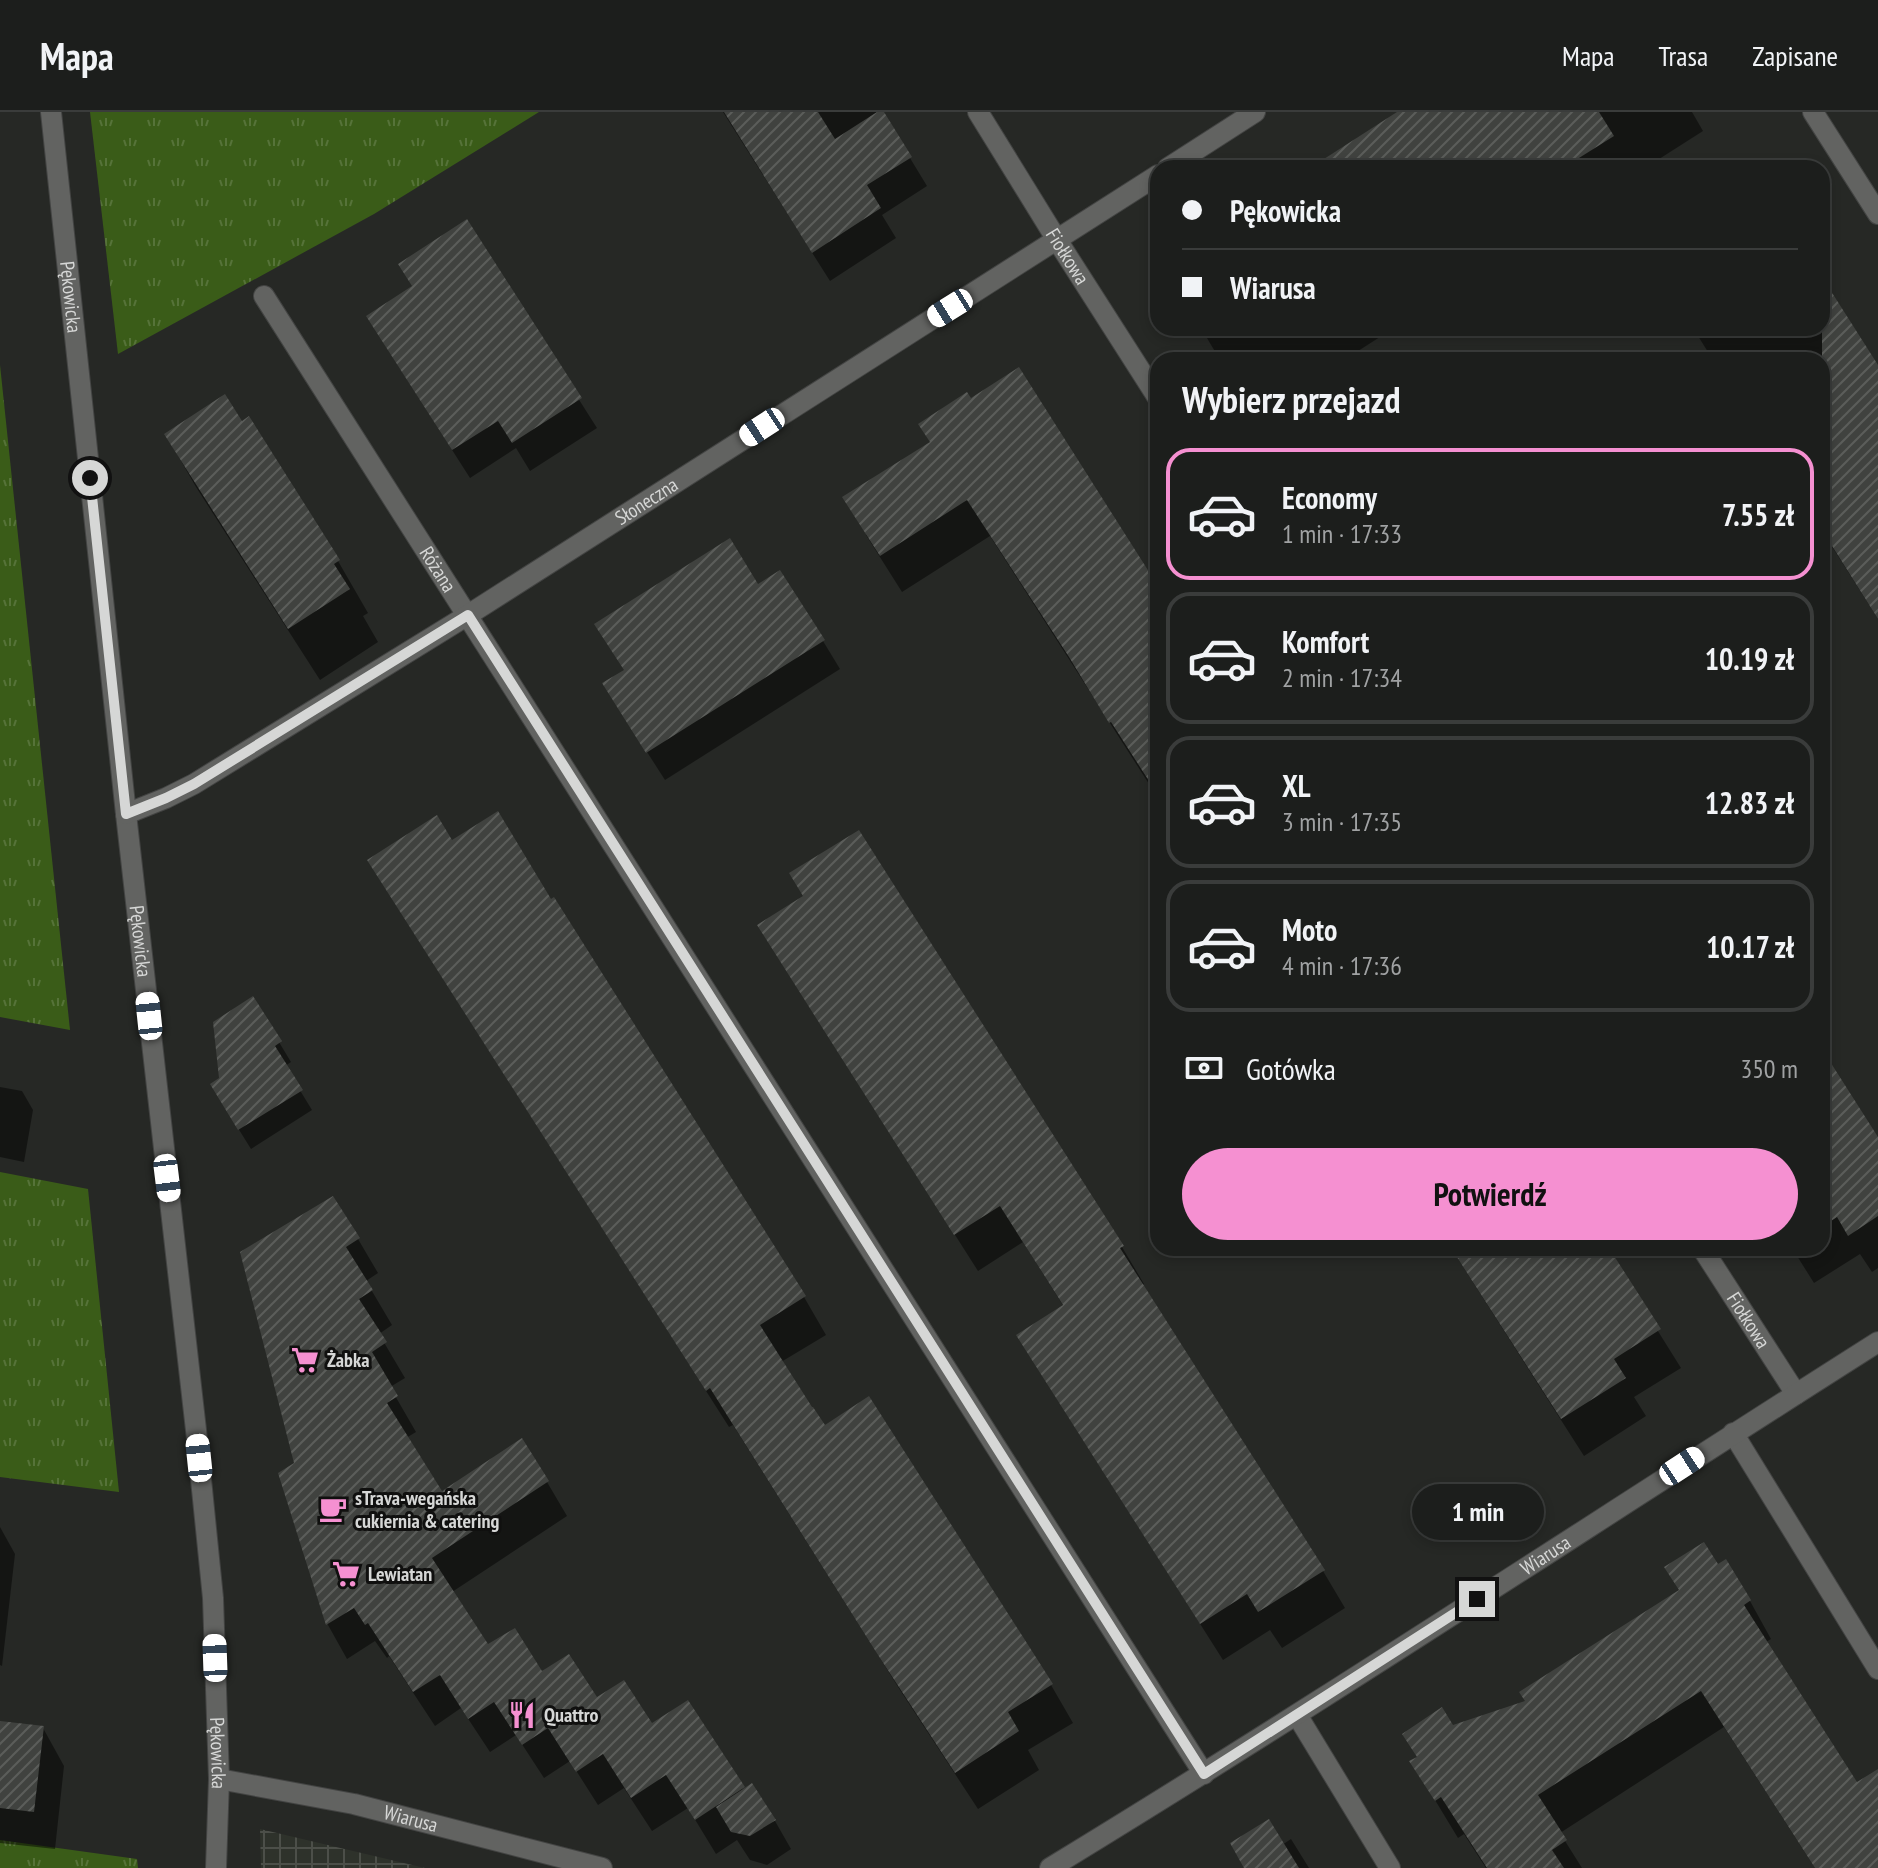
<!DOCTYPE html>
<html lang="pl">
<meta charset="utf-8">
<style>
:root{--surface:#1c1e1c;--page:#292b29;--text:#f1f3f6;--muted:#a0a2a3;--line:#3a3c3b;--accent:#f590d1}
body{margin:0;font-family:"PT Sans Narrow",sans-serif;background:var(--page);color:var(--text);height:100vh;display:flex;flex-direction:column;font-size:30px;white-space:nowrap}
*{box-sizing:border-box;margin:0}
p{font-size:26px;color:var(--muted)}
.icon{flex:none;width:44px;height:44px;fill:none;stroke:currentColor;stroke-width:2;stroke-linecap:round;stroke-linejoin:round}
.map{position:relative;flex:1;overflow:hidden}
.sheet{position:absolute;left:1150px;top:240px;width:680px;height:904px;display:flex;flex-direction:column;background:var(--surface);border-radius:24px;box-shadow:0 4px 12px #0003,0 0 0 2px var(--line)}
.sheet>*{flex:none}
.hud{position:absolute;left:1150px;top:48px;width:680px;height:176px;border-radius:24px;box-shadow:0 4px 12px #0003,0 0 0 2px var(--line);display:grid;align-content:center;height:176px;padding:0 32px;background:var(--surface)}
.end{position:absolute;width:36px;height:36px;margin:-18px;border:10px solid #d6d7d6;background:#111;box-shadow:0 0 0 4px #111}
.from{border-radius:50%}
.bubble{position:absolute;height:56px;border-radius:28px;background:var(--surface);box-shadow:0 4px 12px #0003,0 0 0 2px var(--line);font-size:26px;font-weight:800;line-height:56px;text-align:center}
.car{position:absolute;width:24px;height:48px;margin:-24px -12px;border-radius:10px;box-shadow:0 0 6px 2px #0007;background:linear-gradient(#fff 24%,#345 0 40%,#fff 0 76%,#345 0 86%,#fff 0)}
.hud b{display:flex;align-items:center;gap:28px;height:76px;font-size:30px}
.hud b+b{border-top:2px solid var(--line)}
.hud i{width:20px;height:20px;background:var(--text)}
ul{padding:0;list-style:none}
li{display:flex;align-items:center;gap:24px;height:132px;margin:0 16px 12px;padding:0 16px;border:4px solid var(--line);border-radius:24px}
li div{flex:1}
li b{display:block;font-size:30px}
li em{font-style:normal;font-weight:800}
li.selected{border-color:var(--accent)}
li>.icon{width:72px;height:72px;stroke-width:1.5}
h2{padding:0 32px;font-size:36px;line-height:96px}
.pay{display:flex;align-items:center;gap:20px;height:88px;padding:0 32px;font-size:30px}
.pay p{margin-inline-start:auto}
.action{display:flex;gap:16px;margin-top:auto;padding:16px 32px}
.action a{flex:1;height:92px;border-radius:48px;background:var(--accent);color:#111;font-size:32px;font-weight:800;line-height:92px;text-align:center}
header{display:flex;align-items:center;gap:48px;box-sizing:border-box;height:112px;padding:0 40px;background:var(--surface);border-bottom:2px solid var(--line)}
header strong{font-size:38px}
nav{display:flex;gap:44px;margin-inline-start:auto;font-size:28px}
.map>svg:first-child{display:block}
.industrial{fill:url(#industrial-grid)}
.grass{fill:url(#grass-tufts)}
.shadow{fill:#0007}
.building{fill:url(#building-hatch)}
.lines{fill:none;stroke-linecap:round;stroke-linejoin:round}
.street-casing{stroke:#434443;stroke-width:22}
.street{stroke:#626361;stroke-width:20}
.route{stroke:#d6d7d6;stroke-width:10}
.labels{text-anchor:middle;stroke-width:6;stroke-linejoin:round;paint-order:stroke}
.street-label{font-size:20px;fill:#d6d7d6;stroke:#10100f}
.poi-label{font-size:20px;font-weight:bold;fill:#d6d7d6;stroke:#10100f;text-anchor:start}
</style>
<header>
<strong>Mapa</strong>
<nav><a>Mapa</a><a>Trasa</a><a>Zapisane</a></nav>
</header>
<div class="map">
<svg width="1878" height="1756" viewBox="0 0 1878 1756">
<defs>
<pattern id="industrial-grid" width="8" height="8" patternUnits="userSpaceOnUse" patternTransform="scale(2)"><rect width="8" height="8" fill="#2e322b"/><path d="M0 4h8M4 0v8" fill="none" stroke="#4c4f49"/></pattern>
<pattern id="grass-tufts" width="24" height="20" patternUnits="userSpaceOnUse" patternTransform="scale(2)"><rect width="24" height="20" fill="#3a5c18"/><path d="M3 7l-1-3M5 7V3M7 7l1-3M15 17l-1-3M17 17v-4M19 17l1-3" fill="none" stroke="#567339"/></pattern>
<pattern id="building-hatch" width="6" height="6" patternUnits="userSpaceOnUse" patternTransform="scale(2)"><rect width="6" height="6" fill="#40423f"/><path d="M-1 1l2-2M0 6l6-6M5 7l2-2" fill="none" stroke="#5b5d5a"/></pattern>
</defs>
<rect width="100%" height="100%" fill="#262825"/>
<polygon class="industrial" points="260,1717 425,1756 261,1756"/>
<g class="grass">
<polygon points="90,0 539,0 374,102 118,242"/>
<polygon points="0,253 70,918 0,905"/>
<polygon points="0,1060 88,1077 119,1380 0,1365"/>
<polygon points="0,1728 137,1747 138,1756 0,1756"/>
</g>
<g class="shadow">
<polygon points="723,0 882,0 927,74 882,103 896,126 830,169"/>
<polygon points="1401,0 1692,0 1703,19 1645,56 1314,56"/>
<polygon points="466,110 597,316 530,359 516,336 470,366 385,233 413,176"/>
<polygon points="1822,169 1878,257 1878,507 1822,419 1822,248 1713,248 1693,216 1822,216"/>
<polygon points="1201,216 1394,216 1344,248 1220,248"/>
<polygon points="166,323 338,449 368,501 363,504 378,530 320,568 196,375"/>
<polygon points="931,331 1158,476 1158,686 990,424 902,480 866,423"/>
<polygon points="758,475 823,529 840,557 665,668 622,601 625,559"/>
<polygon points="452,731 551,790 804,1185 826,1223 781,1250 824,1316 869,1287 1051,1573 1073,1611 1028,1638 1039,1658 978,1697 900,1578 733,1313 729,1315 392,786"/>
<polygon points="782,851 1122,1135 1144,1172 1141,1174 1323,1459 1345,1496 1282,1536 1270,1518 1223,1548 1041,1261 1064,1195 1023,1130 978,1159"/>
<polygon points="253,887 291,950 285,954 312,998 251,1037 223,992"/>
<polygon points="1822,941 1878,1029 1878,1156 1872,1160 1860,1142 1814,1171 1792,1136 1822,1136"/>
<polygon points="0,975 22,979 33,998 24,1050 0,1045"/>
<polygon points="358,1127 378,1161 366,1169 392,1213 379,1222 405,1266 390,1275 416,1320 406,1326 441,1382 547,1370 567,1404 452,1480 488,1535 651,1614 688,1591 744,1679 775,1709 791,1737 767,1753 750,1748 737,1728 716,1742 688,1696 652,1719 624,1676 598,1693 570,1649 544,1666 516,1623 490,1640 461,1596 435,1614 389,1544 387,1546 375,1529 347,1547 328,1513 281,1362 296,1352 243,1141"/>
<polygon points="1451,1136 1606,1136 1681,1256 1634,1285 1646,1304 1584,1344"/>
<polygon points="0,1415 15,1442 2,1554 0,1553"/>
<polygon points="1718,1455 1750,1489 1771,1527 1766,1530 1857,1673 1878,1659 1878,1756 1815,1756 1724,1615 1560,1721 1582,1756 1486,1756 1464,1722 1458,1726 1412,1650 1452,1616 1527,1591"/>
<polygon points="0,1611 43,1616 64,1654 55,1737 0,1731"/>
<polygon points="1291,1727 1309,1756 1246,1756 1282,1733"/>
</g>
<g class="building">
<polygon points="724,0 818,0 835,27 877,0 884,0 912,45 867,73 881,96 812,141"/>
<polygon points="1397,0 1599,0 1614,24 1563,56 1310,56"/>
<polygon points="467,107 582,286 512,331 498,309 452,338 366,204 412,174 398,152"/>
<polygon points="1822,165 1878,253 1878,507 1822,418"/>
<polygon points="1019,255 1158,474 1158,683 1111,610 1109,611 1069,545 967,388 880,444 842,385 930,330 918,312 967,280 971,286"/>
<polygon points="225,282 242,309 249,304 340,448 334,452 350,477 288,517 164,322"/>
<polygon points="730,426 758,472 780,458 825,528 646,641 602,571 624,558 594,512"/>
<polygon points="498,699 551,787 554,785 806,1184 760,1213 812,1295 813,1295 825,1313 869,1284 1053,1572 1008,1600 1019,1619 955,1661 876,1540 710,1276 706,1279 367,748 437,703 452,728"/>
<polygon points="859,718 1124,1134 1120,1136 1325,1458 1258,1500 1247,1482 1200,1512 1016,1223 1063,1193 1000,1094 954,1123 757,813 803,784 789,761"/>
<polygon points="253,884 282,929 275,934 303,978 238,1018 210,972 219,966 213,910"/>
<polygon points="1822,937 1878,1025 1878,1104 1848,1124 1837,1105 1822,1115"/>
<polygon points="333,1084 360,1126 346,1135 373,1178 359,1187 387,1230 372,1240 398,1284 387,1291 442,1379 522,1326 549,1369 432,1446 488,1532 515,1516 542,1559 569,1542 597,1585 624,1568 652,1611 688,1588 745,1675 695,1708 666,1663 631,1686 603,1642 576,1660 548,1616 522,1633 494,1590 468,1607 440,1563 413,1580 368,1511 365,1513 354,1496 326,1513 278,1361 294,1351 240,1140"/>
<polygon points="1451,1136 1609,1136 1661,1217 1614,1247 1626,1266 1561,1307"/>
<polygon points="1704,1430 1718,1452 1726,1447 1751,1488 1744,1493 1857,1670 1878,1657 1878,1756 1815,1756 1701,1579 1538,1683 1567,1728 1552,1738 1564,1756 1487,1756 1441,1685 1435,1689 1409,1649 1417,1645 1402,1622 1442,1595 1453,1613 1525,1589 1519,1580 1679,1478 1664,1455"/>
<polygon points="0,1609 44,1614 34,1700 0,1696"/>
<polygon points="752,1671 776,1708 750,1724 731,1720 716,1695"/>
<polygon points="1269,1707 1299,1756 1244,1756 1230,1731"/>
</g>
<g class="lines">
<g class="street-casing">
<g id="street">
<path id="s1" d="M51,0L126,702L196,1318L213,1486L219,1667L216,1756"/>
<path id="s2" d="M978,0L1057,128L1158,286"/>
<polyline points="1813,0 1878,102"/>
<polyline points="1168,56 1255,0"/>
<path id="s3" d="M264,184L1204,1662"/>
<path id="s4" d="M126,702L166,686L194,672L468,503L1158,63"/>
<path id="s5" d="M1702,1136L1796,1282"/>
<polyline points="1733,1321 1878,1557"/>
<polyline points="1297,1603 1390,1756"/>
<path id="s6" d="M219,1667L354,1692L602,1756"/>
<path id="s7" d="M1050,1756C1329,1586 1602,1405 1878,1230"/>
</g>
</g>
<use href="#street" class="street"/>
</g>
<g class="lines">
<polyline class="route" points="90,366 126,702 166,686 194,672 468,503 1204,1662 1477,1487"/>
</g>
<defs>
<g id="supermarket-bare" transform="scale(2.16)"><path d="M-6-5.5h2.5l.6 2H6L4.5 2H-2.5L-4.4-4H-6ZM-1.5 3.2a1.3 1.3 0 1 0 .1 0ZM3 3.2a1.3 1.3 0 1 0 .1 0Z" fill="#f590d1" stroke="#10100f" stroke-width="2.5" paint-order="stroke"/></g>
<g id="cafe-bare" transform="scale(2.16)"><path d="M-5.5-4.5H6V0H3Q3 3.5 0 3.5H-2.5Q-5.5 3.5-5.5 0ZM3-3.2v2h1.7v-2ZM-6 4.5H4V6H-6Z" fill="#f590d1" stroke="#10100f" stroke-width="2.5" paint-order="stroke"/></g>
<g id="restaurant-bare" transform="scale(2.16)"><path d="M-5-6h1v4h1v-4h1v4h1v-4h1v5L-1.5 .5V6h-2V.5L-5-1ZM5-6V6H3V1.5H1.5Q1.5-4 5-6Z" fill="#f590d1" stroke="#10100f" stroke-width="2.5" paint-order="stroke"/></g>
</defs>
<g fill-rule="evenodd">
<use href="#supermarket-bare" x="305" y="1248"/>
<use href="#cafe-bare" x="333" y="1397"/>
<use href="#supermarket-bare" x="346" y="1462"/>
<use href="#restaurant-bare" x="522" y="1603"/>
</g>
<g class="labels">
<g class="street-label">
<text dy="7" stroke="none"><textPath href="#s2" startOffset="170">Fiołkowa</textPath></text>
<text dy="7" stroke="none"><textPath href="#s1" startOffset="186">Pękowicka</textPath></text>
<text dy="7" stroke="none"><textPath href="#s4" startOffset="608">Słoneczna</textPath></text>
<text dy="7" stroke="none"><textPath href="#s3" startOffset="324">Różana</textPath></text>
<text dy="7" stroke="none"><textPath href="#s1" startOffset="834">Pękowicka</textPath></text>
<text dy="7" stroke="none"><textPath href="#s5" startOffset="86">Fiołkowa</textPath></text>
<text dy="7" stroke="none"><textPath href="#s7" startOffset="586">Wiarusa</textPath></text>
<text dy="7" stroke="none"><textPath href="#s1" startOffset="1650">Pękowicka</textPath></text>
<text dy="7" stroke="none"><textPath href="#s6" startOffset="196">Wiarusa</textPath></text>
</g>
<g class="poi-label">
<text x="327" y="1255">Żabka</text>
<text x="355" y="1393">sTrava-wegańska<tspan x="355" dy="23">cukiernia &amp; catering</tspan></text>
<text x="368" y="1469">Lewiatan</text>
<text x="544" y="1610">Quattro</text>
</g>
</g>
</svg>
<i class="end from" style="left:90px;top:366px"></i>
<i class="end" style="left:1477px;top:1487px"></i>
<div class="bubble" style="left:1412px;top:1372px;width:132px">1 min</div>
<i class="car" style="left:950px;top:196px;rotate:238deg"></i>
<i class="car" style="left:762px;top:315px;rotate:237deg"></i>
<i class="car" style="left:149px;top:904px;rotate:354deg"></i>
<i class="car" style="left:167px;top:1066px;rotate:173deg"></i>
<i class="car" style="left:199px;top:1346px;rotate:354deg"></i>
<i class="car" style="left:1682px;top:1354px;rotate:57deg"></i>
<i class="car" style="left:215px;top:1546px;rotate:358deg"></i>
<div class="hud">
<b><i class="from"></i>Pękowicka</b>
<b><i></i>Wiarusa</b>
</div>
<section class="sheet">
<h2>Wybierz przejazd</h2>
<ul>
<li class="selected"><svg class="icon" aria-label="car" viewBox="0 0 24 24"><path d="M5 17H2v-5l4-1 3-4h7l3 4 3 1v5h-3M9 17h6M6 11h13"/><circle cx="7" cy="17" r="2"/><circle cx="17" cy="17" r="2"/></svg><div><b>Economy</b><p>1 min · 17:33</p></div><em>7.55 zł</em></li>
<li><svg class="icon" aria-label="car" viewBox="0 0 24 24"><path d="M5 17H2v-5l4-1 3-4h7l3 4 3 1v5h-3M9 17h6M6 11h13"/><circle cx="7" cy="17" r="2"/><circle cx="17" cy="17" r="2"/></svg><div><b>Komfort</b><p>2 min · 17:34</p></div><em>10.19 zł</em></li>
<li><svg class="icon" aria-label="car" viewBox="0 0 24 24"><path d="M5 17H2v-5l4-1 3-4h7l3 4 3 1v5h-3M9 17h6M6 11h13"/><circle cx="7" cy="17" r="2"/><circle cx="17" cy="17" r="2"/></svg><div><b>XL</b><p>3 min · 17:35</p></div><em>12.83 zł</em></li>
<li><svg class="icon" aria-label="car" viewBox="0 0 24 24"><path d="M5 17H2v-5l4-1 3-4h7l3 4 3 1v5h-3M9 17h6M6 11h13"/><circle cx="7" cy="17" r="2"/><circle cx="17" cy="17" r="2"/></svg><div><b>Moto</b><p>4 min · 17:36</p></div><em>10.17 zł</em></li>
</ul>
<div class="pay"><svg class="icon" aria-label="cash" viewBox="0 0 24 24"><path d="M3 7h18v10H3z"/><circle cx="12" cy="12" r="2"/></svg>Gotówka<p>350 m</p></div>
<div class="action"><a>Potwierdź</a></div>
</section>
</div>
